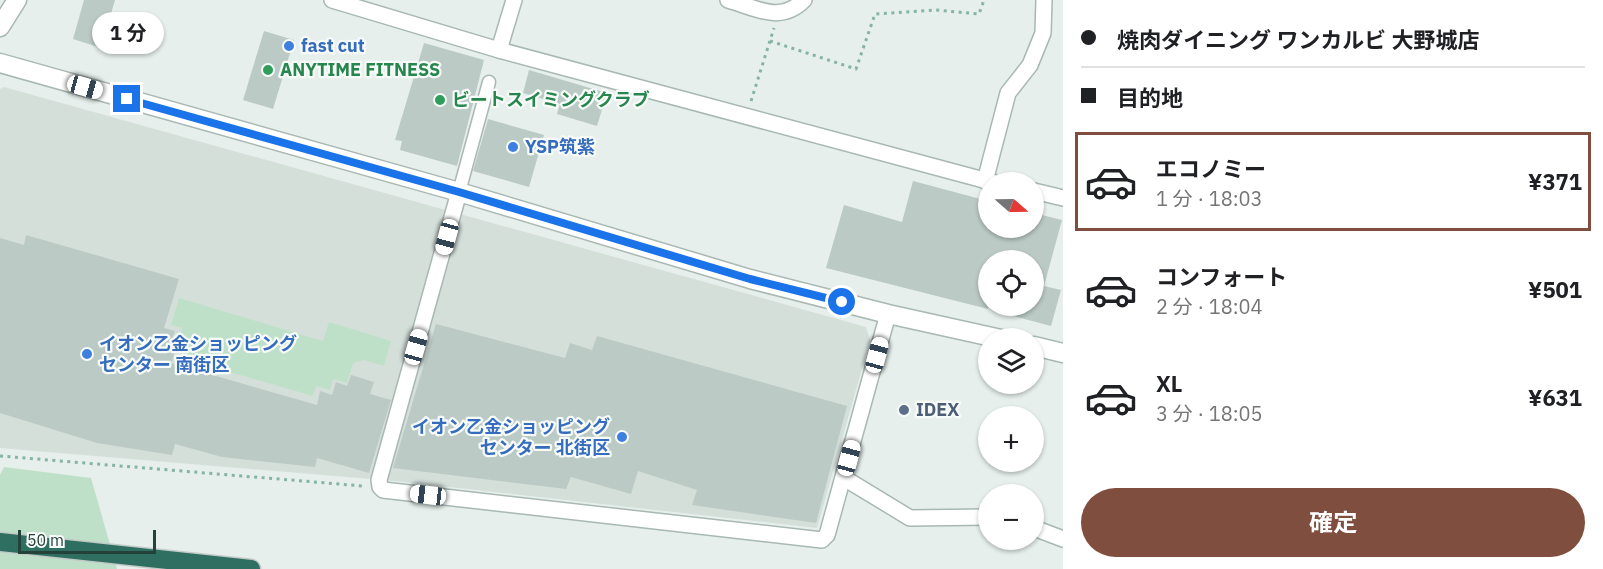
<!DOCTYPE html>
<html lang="ja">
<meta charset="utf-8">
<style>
:root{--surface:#fff;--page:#f6f6f6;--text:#202124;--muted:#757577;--line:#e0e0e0;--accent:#7f4e3f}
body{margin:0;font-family:"IBM Plex Sans","Noto Sans JP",sans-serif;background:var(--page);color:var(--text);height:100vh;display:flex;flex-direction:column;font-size:22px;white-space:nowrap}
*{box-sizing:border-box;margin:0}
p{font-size:20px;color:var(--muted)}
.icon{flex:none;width:33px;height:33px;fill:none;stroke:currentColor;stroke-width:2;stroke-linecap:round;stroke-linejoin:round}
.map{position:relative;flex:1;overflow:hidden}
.panel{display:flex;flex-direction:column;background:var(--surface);width:540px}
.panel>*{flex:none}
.top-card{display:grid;align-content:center;height:132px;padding:0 18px;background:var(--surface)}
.needle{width:39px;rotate:110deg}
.fabs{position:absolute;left:978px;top:172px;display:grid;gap:12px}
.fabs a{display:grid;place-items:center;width:66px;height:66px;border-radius:50%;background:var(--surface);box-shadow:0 2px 4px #0004;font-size:30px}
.scale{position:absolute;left:18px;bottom:15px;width:138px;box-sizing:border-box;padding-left:6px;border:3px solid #24423a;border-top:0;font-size:16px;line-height:21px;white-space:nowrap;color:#24423a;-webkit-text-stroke:4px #f7fbf9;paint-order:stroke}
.end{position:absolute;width:27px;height:27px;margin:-14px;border:8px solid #1a73e8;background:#fff;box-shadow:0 0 0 3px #fff}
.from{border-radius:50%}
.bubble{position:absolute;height:42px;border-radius:21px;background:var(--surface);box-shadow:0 2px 4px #0004;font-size:20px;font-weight:700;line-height:42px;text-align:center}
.car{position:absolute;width:18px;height:36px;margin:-18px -9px;border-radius:8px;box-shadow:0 0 4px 2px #0007;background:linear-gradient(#fff 24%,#345 0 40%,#fff 0 76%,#345 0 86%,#fff 0)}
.top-card b{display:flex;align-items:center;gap:21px;height:57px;font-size:22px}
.top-card b+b{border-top:2px solid var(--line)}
.top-card i{width:15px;height:15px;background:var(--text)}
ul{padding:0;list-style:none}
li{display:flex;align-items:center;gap:18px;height:99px;margin:0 12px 9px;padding:0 6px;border:3px solid transparent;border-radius:0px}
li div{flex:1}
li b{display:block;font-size:22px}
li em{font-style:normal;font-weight:700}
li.on{border-color:var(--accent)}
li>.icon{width:54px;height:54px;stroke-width:1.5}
.action{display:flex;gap:12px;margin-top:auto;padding:12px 18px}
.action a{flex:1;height:69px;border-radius:36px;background:var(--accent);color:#fff;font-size:24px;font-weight:700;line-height:69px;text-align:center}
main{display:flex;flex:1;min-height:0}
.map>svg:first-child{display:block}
.built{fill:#d4dfda}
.green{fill:#bfe0c8}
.building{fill:#bbcac4}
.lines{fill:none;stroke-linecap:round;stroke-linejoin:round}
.pedestrian-casing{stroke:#a8b8b2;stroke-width:15}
.minor-casing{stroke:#a8b8b2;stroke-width:18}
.tertiary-casing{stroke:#a8b8b2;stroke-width:21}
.motorway-casing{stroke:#c2cac8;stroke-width:21}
.path{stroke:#86b3a5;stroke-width:3;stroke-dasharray:3 4.5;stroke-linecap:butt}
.pedestrian{stroke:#fff;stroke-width:12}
.minor{stroke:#fff;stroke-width:15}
.tertiary{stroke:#fff;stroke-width:18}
.motorway{stroke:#2f6f62;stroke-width:18}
.route{stroke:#1a73e8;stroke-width:8}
.shop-dot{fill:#3f7fe0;stroke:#f7fbf9;stroke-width:2}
.leisure-dot{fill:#2e9e5b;stroke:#f7fbf9;stroke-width:2}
.service-dot{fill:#5c6f8a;stroke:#f7fbf9;stroke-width:2}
.labels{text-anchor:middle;stroke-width:4.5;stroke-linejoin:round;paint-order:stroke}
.shop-label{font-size:18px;font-weight:bold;fill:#366cbe;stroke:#f7fbf9;text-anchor:start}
.leisure-label{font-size:18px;font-weight:bold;fill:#27864d;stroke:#f7fbf9;text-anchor:start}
.service-label{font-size:18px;font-weight:bold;fill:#4e5e75;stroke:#f7fbf9;text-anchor:start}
</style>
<main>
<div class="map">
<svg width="1063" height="569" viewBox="0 0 1063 569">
<rect width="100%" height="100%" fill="#e6efeb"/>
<polygon class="built" points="4,87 866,327 870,340 817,528 395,481 0,448 0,89"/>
<g class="green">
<polygon points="179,298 323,341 329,322 391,341 384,366 364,360 353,363 347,383 333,379 330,390 316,386 313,396 181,358 185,342 179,340 182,328 171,325"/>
<polygon points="4,467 91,478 117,569 0,569 0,475"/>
</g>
<g class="building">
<polygon points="84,0 115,0 101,48 73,39"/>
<polygon points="264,31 294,40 273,109 243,100"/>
<polygon points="424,43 484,60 457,166 400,150 402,141 395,140"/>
<polygon points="529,70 607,93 597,126 557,114 560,104 523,93"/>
<polygon points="488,119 544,135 529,187 473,171"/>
<polygon points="913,181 988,201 988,228 1034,228 1034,213 1062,220 1044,286 1061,290 1051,326 995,311 996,306 1034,306 1034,261 988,261 988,309 826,268 844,205 902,222"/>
<polygon points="26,235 179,279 164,328 175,331 170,344 177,346 171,363 317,405 320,391 332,395 336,382 347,386 351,375 374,382 370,394 391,400 369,473 317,458 315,467 222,457 175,444 172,455 97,443 0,413 0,238 24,245"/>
<polygon points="436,324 565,358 570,343 592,350 597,336 847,406 816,523 692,505 697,490 638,471 631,494 571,477 566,489 393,468"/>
</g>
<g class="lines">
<g class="pedestrian-casing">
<polyline id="pedestrian" points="459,192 489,82"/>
</g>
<g class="minor-casing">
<g id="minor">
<polyline points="332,0 499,50 995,183"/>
<path d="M728,0C757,8 780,24 804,0"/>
<polyline points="499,50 514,0"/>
<polyline points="985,181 1008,93 1030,65 1043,33 1044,0"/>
<polyline points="1034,191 1063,198"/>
<polyline points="459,192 379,480 380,487 383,490 822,540 827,535 888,314"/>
<polyline points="844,478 910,518 988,517"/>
<polyline points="1034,528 1063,539"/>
</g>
</g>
<g class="tertiary-casing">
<g id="tertiary">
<polyline points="0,27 17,0"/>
<polyline points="0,63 459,192 750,279 888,314 1001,339"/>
<polyline points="1034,346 1063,353"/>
</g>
</g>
<g class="motorway-casing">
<polyline id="motorway" points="0,542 251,569"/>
</g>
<g class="path">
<polyline points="770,41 856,69 875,14 936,10 979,14 984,0"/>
<polyline points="751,101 774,28"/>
<polyline points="0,456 363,486"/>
</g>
<use href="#pedestrian" class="pedestrian"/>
<use href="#minor" class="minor"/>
<use href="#tertiary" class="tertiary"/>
<use href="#motorway" class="motorway"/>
</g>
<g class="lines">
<polyline class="route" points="127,99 459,192 750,279 842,302"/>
</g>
<g class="shop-dot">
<circle cx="289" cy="46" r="6"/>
<circle cx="513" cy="147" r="6"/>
<circle cx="87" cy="354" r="6"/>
<circle cx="622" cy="437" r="6"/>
</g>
<g class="leisure-dot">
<circle cx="268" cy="70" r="6"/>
<circle cx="440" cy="100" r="6"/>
</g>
<circle class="service-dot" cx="904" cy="410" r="6"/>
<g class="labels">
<g class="shop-label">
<text x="301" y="52">fast cut</text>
<text x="525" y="153">YSP筑紫</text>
<text x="99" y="350">イオン乙金ショッピング<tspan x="99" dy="21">センター 南街区</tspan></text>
<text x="610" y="433" text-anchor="end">イオン乙金ショッピング<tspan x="610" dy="21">センター 北街区</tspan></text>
</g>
<g class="leisure-label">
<text x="280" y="76">ANYTIME FITNESS</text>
<text x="452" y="106">ビートスイミングクラブ</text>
</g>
<g class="service-label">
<text x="916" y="416">IDEX</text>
</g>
</g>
</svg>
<div class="fabs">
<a><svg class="needle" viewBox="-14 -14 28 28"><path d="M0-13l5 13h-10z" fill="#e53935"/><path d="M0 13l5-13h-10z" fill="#757577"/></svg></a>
<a><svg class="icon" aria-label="locate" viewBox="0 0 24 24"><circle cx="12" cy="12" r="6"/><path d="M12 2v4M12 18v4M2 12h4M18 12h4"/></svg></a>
<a><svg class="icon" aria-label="layers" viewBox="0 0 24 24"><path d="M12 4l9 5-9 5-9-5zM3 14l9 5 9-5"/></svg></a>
<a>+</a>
<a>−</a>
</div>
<div class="scale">50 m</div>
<i class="end from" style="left:842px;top:302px"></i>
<i class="end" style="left:127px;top:99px"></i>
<div class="bubble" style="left:92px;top:12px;width:72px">1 分</div>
<i class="car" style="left:85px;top:87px;rotate:106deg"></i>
<i class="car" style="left:447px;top:237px;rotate:195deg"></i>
<i class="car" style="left:416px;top:347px;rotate:16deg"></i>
<i class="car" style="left:877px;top:355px;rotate:15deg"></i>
<i class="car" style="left:849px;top:458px;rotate:15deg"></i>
<i class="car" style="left:428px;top:495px;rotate:277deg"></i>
</div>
<section class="panel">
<div class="top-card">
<b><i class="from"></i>焼肉ダイニング ワンカルビ 大野城店</b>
<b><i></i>目的地</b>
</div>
<ul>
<li class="on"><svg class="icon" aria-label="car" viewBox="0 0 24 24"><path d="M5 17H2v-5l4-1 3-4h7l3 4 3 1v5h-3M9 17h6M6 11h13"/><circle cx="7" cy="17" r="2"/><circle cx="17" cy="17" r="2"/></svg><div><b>エコノミー</b><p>1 分 · 18:03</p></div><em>¥371</em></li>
<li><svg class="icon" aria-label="car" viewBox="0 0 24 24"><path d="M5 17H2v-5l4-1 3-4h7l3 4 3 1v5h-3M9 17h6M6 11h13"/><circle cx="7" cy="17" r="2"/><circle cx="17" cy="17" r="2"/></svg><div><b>コンフォート</b><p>2 分 · 18:04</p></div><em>¥501</em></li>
<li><svg class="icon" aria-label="car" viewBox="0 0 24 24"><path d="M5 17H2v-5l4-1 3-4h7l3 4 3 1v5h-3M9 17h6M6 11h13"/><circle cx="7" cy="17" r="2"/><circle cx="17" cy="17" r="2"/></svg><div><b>XL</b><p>3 分 · 18:05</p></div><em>¥631</em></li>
</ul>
<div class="action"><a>確定</a></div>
</section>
</main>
